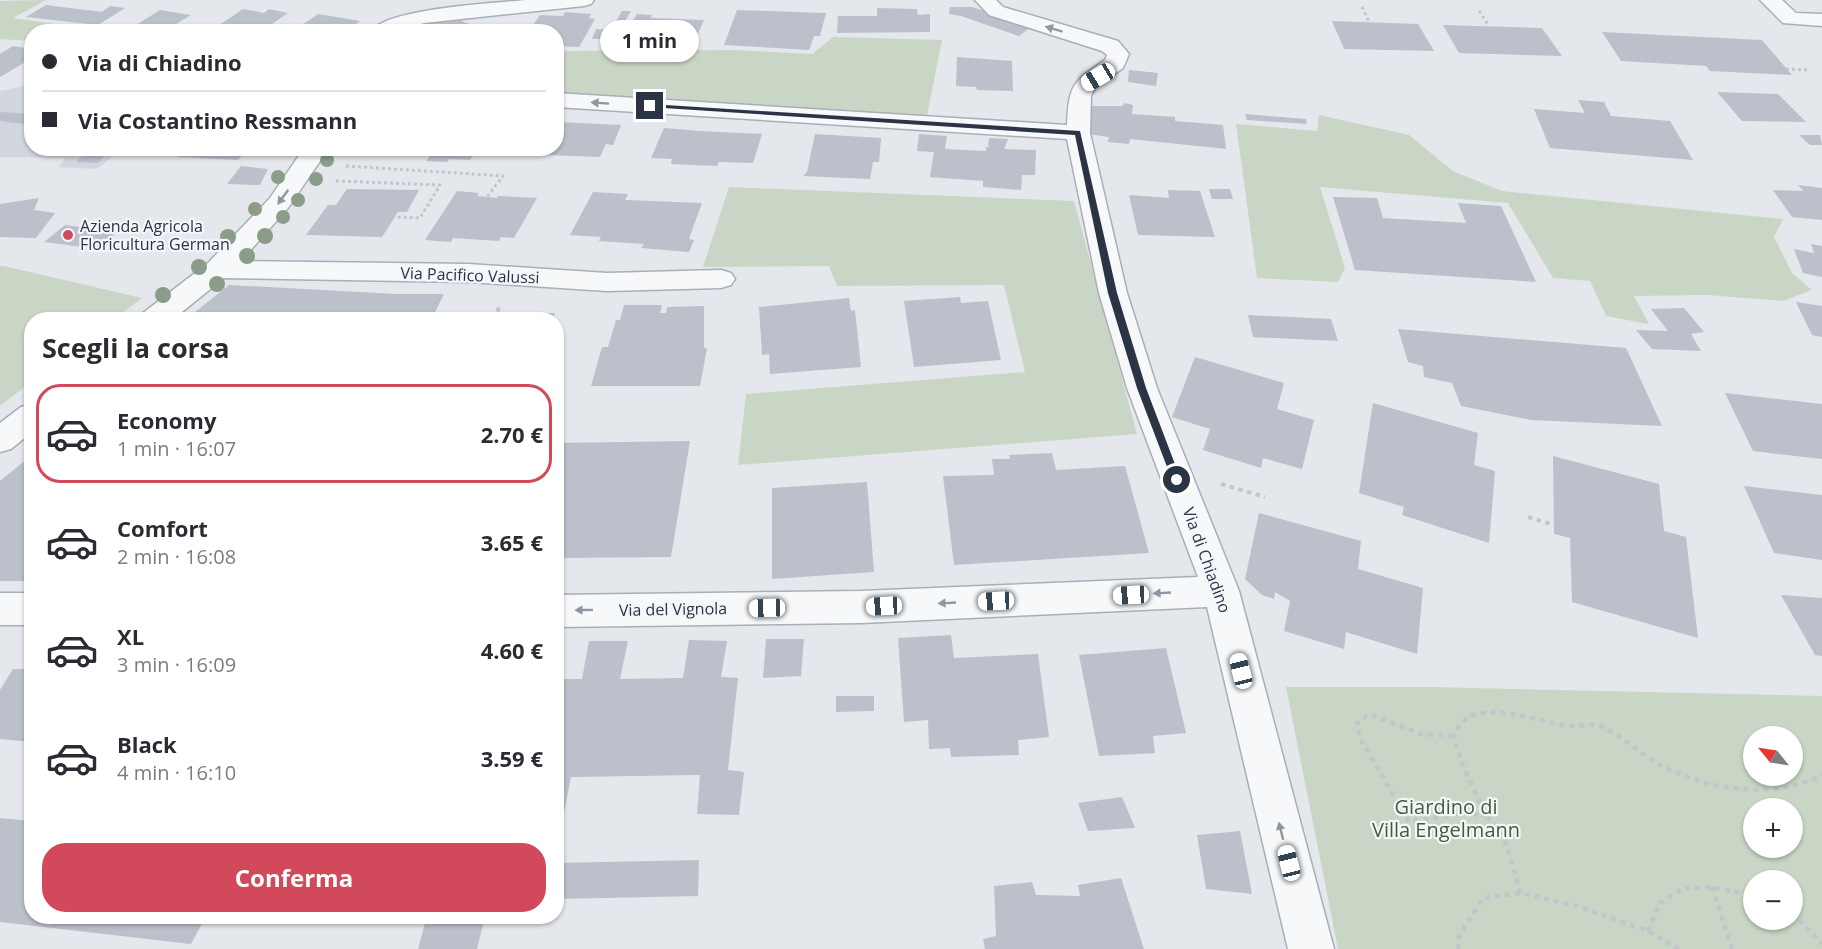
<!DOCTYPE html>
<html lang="it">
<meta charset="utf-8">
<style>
:root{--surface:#fff;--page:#f2f2f3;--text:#2b2b33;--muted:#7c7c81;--line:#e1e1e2;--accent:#d1495b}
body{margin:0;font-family:"Open Sans",sans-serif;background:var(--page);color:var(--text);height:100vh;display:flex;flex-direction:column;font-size:22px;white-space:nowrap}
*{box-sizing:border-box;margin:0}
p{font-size:20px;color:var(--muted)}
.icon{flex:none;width:33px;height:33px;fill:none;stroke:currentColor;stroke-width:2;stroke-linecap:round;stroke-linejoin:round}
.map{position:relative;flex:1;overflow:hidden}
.drawer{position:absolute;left:24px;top:312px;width:540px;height:612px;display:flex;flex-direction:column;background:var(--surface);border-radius:24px;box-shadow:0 2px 4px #0004}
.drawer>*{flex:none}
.banner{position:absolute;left:24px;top:24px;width:540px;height:132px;border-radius:24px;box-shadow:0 2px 4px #0004;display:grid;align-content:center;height:132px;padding:0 18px;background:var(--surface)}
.needle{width:39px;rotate:300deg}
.controls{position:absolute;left:1743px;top:726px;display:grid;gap:12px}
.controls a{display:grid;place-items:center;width:60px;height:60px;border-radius:50%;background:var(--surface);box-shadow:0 2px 4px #0004;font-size:30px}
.end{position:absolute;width:27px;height:27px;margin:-14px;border:8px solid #2b3445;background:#fff;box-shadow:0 0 0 3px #fff}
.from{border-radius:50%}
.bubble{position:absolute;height:42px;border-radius:21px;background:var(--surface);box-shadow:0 2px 4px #0004;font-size:20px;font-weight:700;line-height:42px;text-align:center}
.car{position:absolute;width:18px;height:36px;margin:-18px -9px;border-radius:8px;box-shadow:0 0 4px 2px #0007;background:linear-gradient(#fff 24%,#345 0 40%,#fff 0 76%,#345 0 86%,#fff 0)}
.banner b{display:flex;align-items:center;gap:21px;height:57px;font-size:22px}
.banner b+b{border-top:2px solid var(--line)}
.banner i{width:15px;height:15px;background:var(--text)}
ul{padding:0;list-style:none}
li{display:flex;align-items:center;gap:18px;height:99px;margin:0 12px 9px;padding:0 6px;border:3px solid transparent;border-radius:24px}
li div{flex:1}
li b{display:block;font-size:22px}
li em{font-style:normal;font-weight:700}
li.on{border-color:var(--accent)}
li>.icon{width:54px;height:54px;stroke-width:1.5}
h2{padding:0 18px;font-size:27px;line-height:72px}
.cta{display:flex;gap:12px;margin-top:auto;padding:12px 18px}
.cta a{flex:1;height:69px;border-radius:24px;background:var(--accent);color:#fff;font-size:24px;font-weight:700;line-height:69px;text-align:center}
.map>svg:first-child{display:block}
.built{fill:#d2d6de}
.green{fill:#c9d6c5;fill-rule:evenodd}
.building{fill:#bbc0ca}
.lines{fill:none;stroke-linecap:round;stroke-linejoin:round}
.minor-casing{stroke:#a9aeb7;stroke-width:3}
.path-far2{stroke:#c2c5cb;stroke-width:3;stroke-dasharray:3 3;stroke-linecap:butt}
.path-far1{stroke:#c2c5cb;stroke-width:4;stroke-dasharray:4.5 4.5;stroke-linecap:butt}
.path{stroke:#c2c5cb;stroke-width:4.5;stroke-dasharray:5 5;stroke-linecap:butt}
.minor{fill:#f7f8fa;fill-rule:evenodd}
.tree{fill:#899d89}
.oneway{fill:#9196a0}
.route{fill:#2b3445}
.poi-dot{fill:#d1495b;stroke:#f4f6f9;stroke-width:2}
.labels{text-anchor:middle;stroke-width:4.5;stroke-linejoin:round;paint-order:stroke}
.poi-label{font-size:16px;fill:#2b3445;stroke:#f4f6f9;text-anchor:start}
.street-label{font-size:16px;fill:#2b3445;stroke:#f4f6f9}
.near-park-label{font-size:20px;fill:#3f6138;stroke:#f4f6f9}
</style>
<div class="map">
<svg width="1822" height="949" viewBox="0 0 1822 949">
<rect width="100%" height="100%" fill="#e4e7ec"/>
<polygon class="built" points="31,85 32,148 122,149 97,169 59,167 65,158 0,157 0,91"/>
<g class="green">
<polygon points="46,0 13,18 102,31 32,32 31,41 0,39 0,1"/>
<polygon points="833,37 942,40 927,116 557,94 556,51 732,50 812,54"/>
<polygon points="1319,115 1409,135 1453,171 1502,191 1783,219 1774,237 1792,273 1812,290 1783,301 1707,295 1634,296 1649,324 1606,316 1590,281 1553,278 1508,203 1320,187 1345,268 1338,282 1257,278 1236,124 1317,131"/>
<polygon points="729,187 1074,201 1137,434 738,465 746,394 1025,372 1004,285 837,286 829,266 703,267"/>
<polygon points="0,266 4,266 142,298 114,319 32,320 31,382 0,406"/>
<path d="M1286,687H1431L1822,696V949H1338ZM1754,736H1792V776H1754ZM1792,808V848H1754V808ZM1792,880V920H1754V880Z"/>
</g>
<g class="building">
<polygon points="46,5 102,12 110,6 125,8 98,25 26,17"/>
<polygon points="950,7 972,7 1032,26 1019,36 961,16 949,14"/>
<polygon points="877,8 917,9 918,15 930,14 930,32 837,33 838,16 877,16"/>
<polygon points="243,9 264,13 269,9 288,13 260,32 209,32"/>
<polygon points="160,10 191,15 171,27 191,32 125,32"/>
<polygon points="737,10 826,13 820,36 814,36 809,50 724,45"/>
<polygon points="622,11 631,11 625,21 616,21"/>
<polygon points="565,12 591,14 589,18 595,19 579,47 556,46 556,32 528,32 540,15 563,16"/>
<polygon points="318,14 360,21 346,32 292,32"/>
<polygon points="637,14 652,15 651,18 704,20 694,43 629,39 635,29 628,29"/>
<polygon points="453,18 478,27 473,32 405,32 425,21"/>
<polygon points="1332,21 1418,24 1434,51 1344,49"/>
<polygon points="1443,25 1542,28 1562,56 1459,53"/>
<polygon points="596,29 611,30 605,39 592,39"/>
<polygon points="1602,32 1762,40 1792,75 1710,71 1706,66 1621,61"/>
<polygon points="13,46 32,49 32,58 0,77 0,54"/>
<polygon points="957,57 1012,61 1013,91 977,90 976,87 956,86"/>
<polygon points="1129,70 1158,73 1156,86 1128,82"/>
<polygon points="1717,92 1778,94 1806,122 1742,121"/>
<polygon points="1578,100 1604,102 1611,116 1670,121 1693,160 1550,148 1534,109 1585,113"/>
<polygon points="1124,103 1133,105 1132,114 1175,117 1175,121 1223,125 1226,149 1130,139 1129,144 1108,142 1109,137 1088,134 1090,106 1123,106"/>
<polygon points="0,112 32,114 32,125 0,121"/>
<polygon points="1245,114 1306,119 1307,124 1247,120"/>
<polygon points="556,122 621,125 613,145 606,144 600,157 521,154 524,148 556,148"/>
<polygon points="664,128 700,131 762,134 753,163 719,162 717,166 671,164 672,159 651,158"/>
<polygon points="815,134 881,138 879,162 873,162 870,179 803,176 807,172"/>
<polygon points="919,134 947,136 945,149 986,151 986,147 990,147 988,145 989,138 1008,139 1004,149 1036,150 1035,175 1022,175 1021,190 983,187 983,181 930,177 934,152 917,151"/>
<polygon points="1799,135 1820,135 1822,145 1810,145"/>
<polygon points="185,148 249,148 238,160 177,157"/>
<polygon points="398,148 478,148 470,160 449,159 447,162 426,161 430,156 394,153"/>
<polygon points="86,152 108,152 98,163 76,162"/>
<polygon points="241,166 268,169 260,185 227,184"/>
<polygon points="1798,185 1822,188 1822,220 1792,217 1773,190 1803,191"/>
<polygon points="347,189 419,190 407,212 398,212 382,237 306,235 328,205 336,205"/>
<polygon points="1209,189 1230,189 1233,199 1212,199"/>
<polygon points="1168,190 1200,191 1215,237 1138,235 1129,195 1169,198"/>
<polygon points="457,191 479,193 477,196 497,198 498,196 537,198 514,238 501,237 499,241 453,238 451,242 425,240"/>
<polygon points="593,192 628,194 625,200 702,203 689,239 694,240 689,252 641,248 644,244 599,241 601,237 570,235"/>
<polygon points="1333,197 1377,198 1383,218 1466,223 1458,203 1501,206 1536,282 1355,270"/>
<polygon points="39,198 34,210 55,213 36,238 0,237 0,204"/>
<polygon points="65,225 117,232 98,249 44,242"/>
<polygon points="1811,244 1822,246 1822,277 1803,273 1794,249 1814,253"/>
<polygon points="229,285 396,294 444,294 434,314 387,313 383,320 185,320"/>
<polygon points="960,297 961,303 988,301 1001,360 914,367 904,301"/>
<polygon points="849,298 851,311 855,310 861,367 770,374 769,354 762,355 759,307"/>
<polygon points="1796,302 1822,306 1822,337 1812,335"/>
<polygon points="624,305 662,305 660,313 666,313 667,307 704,306 704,348 707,348 700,386 591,386 602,347 608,347 616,320 620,320"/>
<polygon points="1684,308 1704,332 1691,334 1701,351 1652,349 1636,330 1668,331 1651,309"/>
<polygon points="555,313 553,320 515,320 518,314"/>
<polygon points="1248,315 1331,319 1338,341 1253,337"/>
<polygon points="1398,329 1626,348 1662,426 1531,420 1461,406 1452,383 1424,377 1423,366 1408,362"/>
<polygon points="1195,357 1284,383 1277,409 1314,420 1302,469 1263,458 1261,468 1203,450 1210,429 1172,417"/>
<polygon points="1725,393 1822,404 1822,459 1753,451"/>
<polygon points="1373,403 1478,433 1474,465 1495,471 1489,543 1402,515 1404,507 1359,493"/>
<polygon points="690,441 671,557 556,558 556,443"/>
<polygon points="1052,453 1056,470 1125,466 1149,553 954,565 943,476 994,475 992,459 1010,459 1009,455"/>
<polygon points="32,455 32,581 0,581 0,481"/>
<polygon points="1553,456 1659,484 1664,531 1686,537 1698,638 1572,602 1570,538 1554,534"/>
<polygon points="867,482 874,572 772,579 772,488"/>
<polygon points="1744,486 1822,495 1822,560 1774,553"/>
<polygon points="1259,513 1361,541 1358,569 1423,588 1417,654 1346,632 1344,649 1284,631 1290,601 1275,592 1274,599 1262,595 1245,579"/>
<polygon points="1781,595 1822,598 1822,656 1815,655"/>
<polygon points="951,635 954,658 1038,654 1049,737 1018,740 1019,755 951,757 950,748 929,749 928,720 904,722 898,638"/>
<polygon points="766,639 804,639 801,676 763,678"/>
<polygon points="689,640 727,641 721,677 738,678 728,770 744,772 739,815 697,814 700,775 571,777 563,818 556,818 556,709 563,679 582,679 589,641 628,641 620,679 683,678"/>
<polygon points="1166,648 1186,733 1153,736 1155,753 1099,756 1079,655"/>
<polygon points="13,669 32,669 32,742 0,739 0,690"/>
<polygon points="836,696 874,696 874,711 836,712"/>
<polygon points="1122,797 1135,828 1088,831 1078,803"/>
<polygon points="0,818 32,821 32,916 206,916 191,944 0,922"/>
<polygon points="1240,831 1252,894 1206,889 1197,835"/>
<polygon points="699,860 698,896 556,899 556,863"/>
<polygon points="1121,878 1144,949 985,949 983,939 996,936 994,886 1032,882 1036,895 1080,896 1078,885"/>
<polygon points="427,916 485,916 477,949 418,949"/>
</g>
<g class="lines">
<g class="minor-casing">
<g id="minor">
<path d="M527,0H594L591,4L584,6L424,23L398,32H370C386,8 496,3 527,0Z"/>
<path d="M975,0H996L1003,7L1118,41L1129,54L1123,68L1095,88L1091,96L1090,133L1127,293L1157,388L1239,591L1334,949H1288L1207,607L861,623L556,627V595L861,591L1198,577L1127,388L1099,293L1067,139L556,107V93L1067,125C1069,84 1072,83 1105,60L1107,55L1102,51L989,15Z"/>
<polygon points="1760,0 1782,0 1796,13 1822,14 1822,26 1783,23"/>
<polygon points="304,148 329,148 288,208 241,261 468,264 607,273 721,270 731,273 735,279 731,285 721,288 607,291 468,282 224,278 172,320 139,320 143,313 208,263 270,198"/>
<polygon points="32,404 32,432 11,449 0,452 0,423 21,407"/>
<rect x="0" y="593" width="32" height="32"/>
</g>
</g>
<g class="path-far2">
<polyline points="1362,7 1369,22"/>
<polyline points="1479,11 1489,26"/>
<polyline points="1786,69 1808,70"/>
<polyline points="346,166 503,176 487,197"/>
<polyline points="336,181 440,185 420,218 395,217"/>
</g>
<g class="path-far1">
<polyline points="494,320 499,307"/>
<polyline points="1221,484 1265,497"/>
<polyline points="1528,517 1554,525"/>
</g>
<g class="path">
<polyline points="1453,736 1421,734 1369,714 1357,723 1360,738 1409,822 1465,813 1485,815"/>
<polyline points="1712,887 1732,949"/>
<path d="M1521,893L1504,838L1486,815L1463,766L1453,736C1458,727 1465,717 1475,714C1502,707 1543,723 1570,726C1581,727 1592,722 1602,727C1621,735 1637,751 1655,762C1703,790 1772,801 1822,775"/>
<polyline points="1792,913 1822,944"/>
<polyline points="1648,931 1660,903 1684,888 1712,887 1754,896"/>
<polyline points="1458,949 1459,936 1483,898 1521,893 1577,906 1648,931 1679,949"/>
</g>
<use href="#minor" class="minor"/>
</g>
<g class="tree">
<circle cx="327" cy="160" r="7"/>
<circle cx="278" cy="177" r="7"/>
<circle cx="316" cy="179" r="7"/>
<circle cx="298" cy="200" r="7"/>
<circle cx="255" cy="209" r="7"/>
<circle cx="283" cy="217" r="7"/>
<circle cx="265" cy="236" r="8"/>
<circle cx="228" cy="237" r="8"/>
<circle cx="247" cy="256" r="8"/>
<circle cx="199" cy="267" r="8"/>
<circle cx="217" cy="284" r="8"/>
<circle cx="163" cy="295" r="8"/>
</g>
<defs><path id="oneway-solid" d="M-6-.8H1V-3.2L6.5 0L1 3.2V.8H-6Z" transform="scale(1.5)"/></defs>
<g class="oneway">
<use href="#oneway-solid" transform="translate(1054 29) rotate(-163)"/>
<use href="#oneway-solid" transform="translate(600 103) rotate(-176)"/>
<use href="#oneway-solid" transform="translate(283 197) rotate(126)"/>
<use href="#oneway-solid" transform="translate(1162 593) rotate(177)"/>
<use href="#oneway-solid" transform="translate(947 603) rotate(177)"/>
<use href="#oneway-solid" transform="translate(584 610) rotate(179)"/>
<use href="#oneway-solid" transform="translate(1281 831) rotate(-104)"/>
</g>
<polygon class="route" points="650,104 1080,131 1117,293 1146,388 1181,480 1180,483 1177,484 1172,480 1137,388 1108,293 1075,135 648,107"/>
<circle class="poi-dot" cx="68" cy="235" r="6"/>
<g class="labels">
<g class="poi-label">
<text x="80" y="232">Azienda Agricola<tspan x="80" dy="18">Floricultura German</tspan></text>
</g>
<g class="street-label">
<text transform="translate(470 275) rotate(2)" y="6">Via Pacifico Valussi</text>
<text transform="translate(1207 560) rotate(70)" y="6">Via di Chiadino</text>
<text transform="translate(673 609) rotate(-1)" y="6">Via del Vignola</text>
</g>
<g class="near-park-label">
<text x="1446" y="814">Giardino di<tspan x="1446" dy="23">Villa Engelmann</tspan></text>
</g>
</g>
</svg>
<div class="controls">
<a><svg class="needle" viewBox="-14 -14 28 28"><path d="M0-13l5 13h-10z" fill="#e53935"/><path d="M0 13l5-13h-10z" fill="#7c7c81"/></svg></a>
<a>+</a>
<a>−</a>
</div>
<i class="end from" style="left:1177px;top:480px"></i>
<i class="end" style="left:650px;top:106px"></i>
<div class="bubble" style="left:600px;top:20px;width:99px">1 min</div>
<i class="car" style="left:1098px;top:77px;rotate:239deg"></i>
<i class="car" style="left:1131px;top:595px;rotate:267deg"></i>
<i class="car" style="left:996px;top:601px;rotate:267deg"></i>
<i class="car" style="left:884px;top:606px;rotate:267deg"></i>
<i class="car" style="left:767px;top:608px;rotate:269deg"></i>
<i class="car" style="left:1241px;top:671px;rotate:346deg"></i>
<i class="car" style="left:1289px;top:863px;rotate:346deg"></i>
<div class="banner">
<b><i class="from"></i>Via di Chiadino</b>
<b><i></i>Via Costantino Ressmann</b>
</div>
<section class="drawer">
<h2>Scegli la corsa</h2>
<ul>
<li class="on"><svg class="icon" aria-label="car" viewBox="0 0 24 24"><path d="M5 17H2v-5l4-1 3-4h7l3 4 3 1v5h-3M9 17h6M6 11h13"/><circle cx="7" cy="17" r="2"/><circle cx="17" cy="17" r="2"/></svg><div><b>Economy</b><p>1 min · 16:07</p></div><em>2.70 €</em></li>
<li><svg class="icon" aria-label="car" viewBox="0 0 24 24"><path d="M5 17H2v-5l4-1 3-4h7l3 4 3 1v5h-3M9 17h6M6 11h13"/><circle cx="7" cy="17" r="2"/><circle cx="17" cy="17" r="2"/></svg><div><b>Comfort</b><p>2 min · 16:08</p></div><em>3.65 €</em></li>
<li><svg class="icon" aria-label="car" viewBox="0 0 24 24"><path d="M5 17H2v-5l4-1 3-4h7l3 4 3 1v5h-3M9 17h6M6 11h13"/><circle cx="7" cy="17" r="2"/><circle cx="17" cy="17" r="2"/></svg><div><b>XL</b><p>3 min · 16:09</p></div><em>4.60 €</em></li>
<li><svg class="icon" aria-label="car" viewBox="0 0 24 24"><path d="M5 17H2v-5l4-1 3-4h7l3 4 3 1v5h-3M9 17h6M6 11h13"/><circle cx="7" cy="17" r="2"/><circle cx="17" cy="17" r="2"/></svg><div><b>Black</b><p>4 min · 16:10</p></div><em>3.59 €</em></li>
</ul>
<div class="cta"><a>Conferma</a></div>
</section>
</div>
